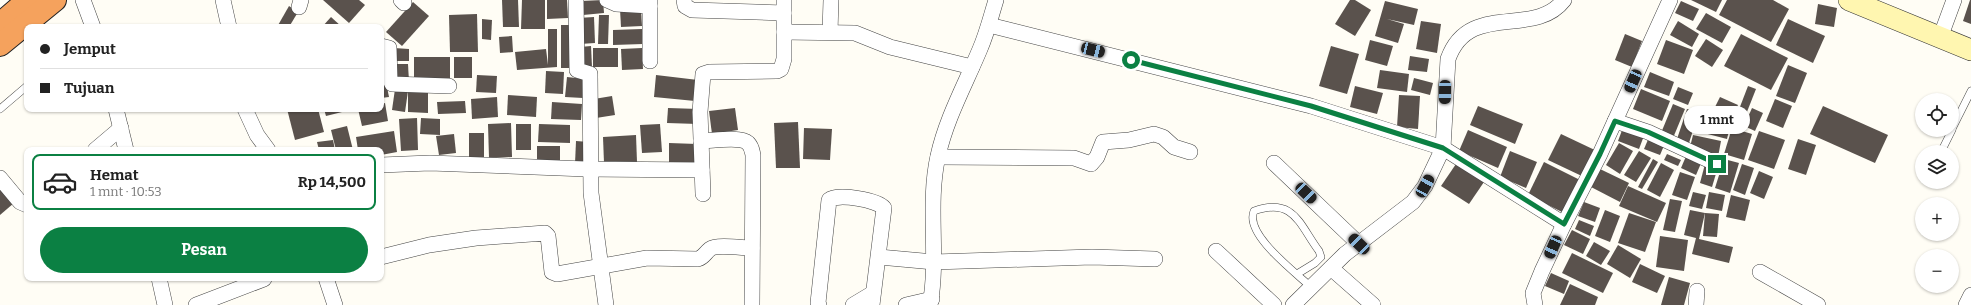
<!DOCTYPE html>
<html lang="id">
<meta charset="utf-8">
<style>
:root{--surface:#fff;--page:#f2f2f2;--text:#222;--muted:#767676;--line:#e0e0e0;--accent:#0b8043}
body{margin:0;font-family:Bitter,serif;background:var(--page);color:var(--text);height:100vh;display:flex;flex-direction:column;font-size:15px;white-space:nowrap}
*{box-sizing:border-box;margin:0}
p{font-size:13px;color:var(--muted)}
.icon{flex:none;width:22px;height:22px;fill:none;stroke:currentColor;stroke-width:2;stroke-linecap:round;stroke-linejoin:round}
.map{position:relative;flex:1;overflow:hidden}
.details{position:absolute;left:24px;top:147px;width:360px;height:134px;display:flex;flex-direction:column;background:var(--surface);border-radius:8px;box-shadow:0 1px 3px #0004}
.details>*{flex:none}
.top-card{position:absolute;left:24px;top:24px;width:360px;height:88px;border-radius:8px;box-shadow:0 1px 3px #0004;display:grid;align-content:center;height:88px;padding:0 16px;background:var(--surface)}
.buttons{position:absolute;left:1915px;top:93px;display:grid;gap:8px}
.buttons a{display:grid;place-items:center;width:44px;height:44px;border-radius:50%;background:var(--surface);box-shadow:0 1px 3px #0004;font-size:20px}
.end{position:absolute;width:18px;height:18px;margin:-9px;border:5px solid #0b8043;background:#fff;box-shadow:0 0 0 2px #fff}
.from{border-radius:50%}
.bubble{position:absolute;height:28px;border-radius:14px;background:var(--surface);box-shadow:0 1px 3px #0004;font-size:13px;font-weight:700;line-height:28px;text-align:center}
.car{position:absolute;width:12px;height:24px;margin:-12px -6px;border-radius:5px;box-shadow:0 0 3px 1px #0007;background:linear-gradient(#222 24%,#8ab4d8 0 40%,#222 0 76%,#8ab4d8 0 86%,#222 0)}
.top-card b{display:flex;align-items:center;gap:14px;height:38px;font-size:15px}
.top-card b+b{border-top:1px solid var(--line)}
.top-card i{width:10px;height:10px;background:var(--text)}
ul{padding:7px 0 0;list-style:none}
li{display:flex;align-items:center;gap:12px;height:56px;margin:0 8px 6px;padding:0 8px;border:2px solid transparent;border-radius:8px}
li div{flex:1}
li b{display:block;font-size:15px}
li em{font-style:normal;font-weight:700}
li.active{border-color:var(--accent)}
li>.icon{width:36px;height:36px;stroke-width:1.5}
.cta{display:flex;gap:8px;margin-top:auto;padding:8px 16px}
.cta a{flex:1;height:46px;border-radius:24px;background:var(--accent);color:#fff;font-size:16px;font-weight:700;line-height:46px;text-align:center}
.map>svg:first-child{display:block}
.building{fill:#5a524d}
.lines{fill:none;stroke-linecap:round;stroke-linejoin:round}
.lane-casing{stroke:#444;stroke-width:8}
.street-casing{stroke:#444;stroke-width:16}
.secondary-casing{stroke:#333;stroke-width:22}
.highway-casing{stroke:#222;stroke-width:24}
.lane{stroke:#fff;stroke-width:7}
.street{stroke:#fff;stroke-width:15}
.secondary{stroke:#fff6b0;stroke-width:21}
.highway{stroke:#f5a25d;stroke-width:22}
.route{stroke:#0b8043;stroke-width:5}
</style>
<div class="map">
<svg width="1971" height="305" viewBox="0 0 1971 305">
<rect width="100%" height="100%" fill="#fffdf5"/>
<g class="building">
<polygon points="323,0 359,0 365,5 349,23"/>
<polygon points="502,0 518,0 519,27 503,27"/>
<polygon points="522,0 545,0 545,29 521,29"/>
<polygon points="547,0 567,0 568,18 547,19"/>
<polygon points="603,0 604,13 583,15 581,1"/>
<polygon points="1350,0 1355,0 1371,10 1355,36 1335,24"/>
<polygon points="1691,0 1722,0 1716,12"/>
<polygon points="1727,0 1773,0 1789,9 1771,42 1719,15"/>
<polygon points="1970,0 1971,0 1971,24 1963,21"/>
<polygon points="1385,1 1418,9 1414,25 1387,19 1404,24 1398,43 1375,36"/>
<polygon points="1681,1 1699,9 1693,21 1675,13"/>
<polygon points="413,2 429,16 402,46 386,32"/>
<polygon points="1818,4 1837,8 1834,27 1815,24"/>
<polygon points="289,6 298,12 289,27 277,27"/>
<polygon points="620,9 641,9 642,26 621,27"/>
<polygon points="1706,13 1731,27 1722,43 1696,29"/>
<polygon points="477,14 478,52 450,52 449,15"/>
<polygon points="599,15 609,15 608,44 598,44"/>
<polygon points="331,17 342,27 322,27"/>
<polygon points="594,17 595,43 580,44 578,18"/>
<polygon points="482,19 492,20 491,40 482,39"/>
<polygon points="1788,19 1825,36 1813,63 1776,45"/>
<polygon points="1421,21 1441,24 1437,53 1416,49"/>
<polygon points="1678,21 1699,34 1692,47 1670,35"/>
<polygon points="561,25 575,25 574,68 561,68"/>
<polygon points="548,29 557,29 557,67 517,70 515,52 546,49 548,65"/>
<polygon points="642,29 643,44 613,45 613,30"/>
<polygon points="1625,34 1642,41 1632,67 1615,60"/>
<polygon points="1741,34 1788,58 1771,90 1724,66"/>
<polygon points="512,36 513,52 500,53 499,37"/>
<polygon points="1706,39 1723,50 1712,67 1695,56"/>
<polygon points="1370,40 1393,46 1387,66 1365,60"/>
<polygon points="1666,40 1693,50 1684,74 1657,64"/>
<polygon points="591,46 592,67 580,67 580,47"/>
<polygon points="1331,46 1359,54 1347,94 1319,86"/>
<polygon points="394,48 409,49 409,61 394,61"/>
<rect x="593" y="48" width="25" height="19"/>
<polygon points="642,48 643,69 622,70 621,49"/>
<polygon points="1410,56 1429,59 1427,72 1408,70"/>
<rect x="414" y="57" width="36" height="24"/>
<rect x="454" y="57" width="18" height="21"/>
<polygon points="394,64 408,64 409,82 394,82"/>
<polygon points="1788,65 1807,73 1795,103 1776,96"/>
<polygon points="1380,70 1409,74 1407,92 1377,88"/>
<polygon points="546,71 564,72 563,94 545,93"/>
<polygon points="1650,72 1674,82 1669,96 1644,87"/>
<polygon points="477,75 497,76 496,93 476,92"/>
<polygon points="656,75 698,80 695,101 654,97"/>
<polygon points="567,77 585,79 583,98 565,97"/>
<polygon points="1414,78 1433,83 1430,95 1411,90"/>
<polygon points="386,82 389,97 381,98 381,83"/>
<polygon points="1355,86 1383,93 1377,114 1350,107"/>
<polygon points="1748,86 1756,89 1741,127 1733,125"/>
<polygon points="408,87 428,87 428,113 408,112"/>
<polygon points="1678,87 1693,93 1688,105 1673,99"/>
<polygon points="395,89 408,91 405,112 392,110"/>
<polygon points="1641,89 1670,101 1662,121 1633,109"/>
<polygon points="508,95 537,97 536,117 507,115"/>
<polygon points="1399,95 1420,96 1418,129 1397,127"/>
<polygon points="612,96 615,115 596,118 594,99"/>
<polygon points="497,97 498,117 472,119 471,99"/>
<polygon points="1720,97 1738,105 1730,122 1712,113"/>
<polygon points="1775,99 1792,106 1783,128 1766,121"/>
<polygon points="465,101 466,113 438,114 437,102"/>
<polygon points="552,102 582,104 581,120 551,119"/>
<polygon points="385,103 388,121 362,126 358,109 381,109 381,104"/>
<polygon points="1673,104 1685,109 1673,138 1661,133"/>
<polygon points="1478,106 1523,124 1515,144 1470,125"/>
<polygon points="1823,106 1888,135 1875,163 1810,134"/>
<polygon points="668,108 699,109 698,124 667,123"/>
<polygon points="735,108 738,130 712,134 709,111"/>
<polygon points="1752,108 1763,113 1755,131 1744,126"/>
<polygon points="287,109 318,109 324,132 295,140"/>
<polygon points="324,109 346,109 346,111 326,116"/>
<polygon points="1687,109 1699,112 1688,146 1676,142"/>
<polygon points="417,118 418,150 401,151 399,119"/>
<polygon points="421,118 440,119 440,135 420,134"/>
<polygon points="1703,120 1730,126 1727,139 1700,132"/>
<polygon points="798,122 800,168 776,168 774,123"/>
<polygon points="511,123 512,157 489,158 488,124"/>
<rect x="516" y="124" width="15" height="26"/>
<polygon points="539,124 570,125 570,143 538,142"/>
<polygon points="660,124 662,152 642,153 640,125"/>
<polygon points="1624,125 1645,133 1639,149 1618,141"/>
<polygon points="347,126 353,150 336,150 331,130"/>
<polygon points="804,128 832,129 830,160 803,159"/>
<polygon points="1732,128 1752,134 1744,160 1724,154"/>
<polygon points="1468,130 1507,147 1498,168 1459,151"/>
<polygon points="394,131 397,152 381,155 381,150 358,150 356,137"/>
<polygon points="1759,131 1785,140 1774,169 1748,160"/>
<rect x="469" y="133" width="15" height="24"/>
<polygon points="454,134 456,153 439,155 436,136"/>
<polygon points="1561,134 1599,152 1586,178 1548,160"/>
<polygon points="636,135 637,162 604,163 603,137"/>
<polygon points="1650,135 1666,141 1660,155 1644,149"/>
<polygon points="1693,135 1721,141 1718,157 1689,151"/>
<polygon points="1798,139 1816,145 1806,175 1788,169"/>
<polygon points="333,140 335,150 319,150 317,142"/>
<polygon points="576,141 589,142 588,165 575,164"/>
<polygon points="669,143 697,144 697,165 669,165"/>
<polygon points="1619,143 1633,151 1620,174 1606,165"/>
<rect x="537" y="146" width="23" height="19"/>
<polygon points="1510,151 1537,162 1526,188 1500,177"/>
<polygon points="1639,151 1651,158 1636,182 1624,175"/>
<polygon points="1667,154 1681,160 1678,166 1664,160"/>
<polygon points="1687,154 1702,161 1696,175 1681,168"/>
<polygon points="1653,159 1658,162 1642,189 1638,187"/>
<polygon points="1724,159 1739,163 1730,193 1715,188"/>
<polygon points="1544,162 1582,181 1566,214 1528,195"/>
<polygon points="1661,163 1674,170 1660,197 1647,190"/>
<polygon points="1456,164 1484,182 1469,204 1441,186"/>
<polygon points="1705,164 1718,167 1712,187 1700,183"/>
<polygon points="1742,164 1754,168 1745,195 1733,190"/>
<polygon points="1600,169 1629,183 1620,202 1591,187"/>
<polygon points="1759,171 1773,177 1764,199 1750,193"/>
<polygon points="1680,172 1695,177 1687,200 1672,195"/>
<polygon points="1628,186 1666,203 1657,222 1619,206"/>
<polygon points="0,187 14,203 0,215"/>
<polygon points="1693,192 1706,195 1702,209 1689,206"/>
<polygon points="1709,192 1725,195 1722,211 1706,208"/>
<polygon points="1731,195 1750,200 1745,221 1726,217"/>
<polygon points="1670,199 1682,201 1675,232 1663,230"/>
<polygon points="1584,202 1600,208 1595,222 1578,216"/>
<polygon points="1605,210 1620,216 1610,242 1595,236"/>
<polygon points="1690,210 1705,213 1699,239 1733,247 1729,263 1692,254 1696,238 1684,235"/>
<polygon points="1629,213 1656,222 1645,252 1618,243"/>
<polygon points="1705,213 1719,214 1717,237 1703,236"/>
<polygon points="1579,220 1594,226 1590,236 1575,229"/>
<polygon points="1572,230 1590,239 1583,254 1564,245"/>
<polygon points="1660,236 1688,240 1684,271 1656,267"/>
<polygon points="1594,242 1610,251 1601,265 1586,256"/>
<polygon points="1618,245 1641,259 1630,278 1607,264"/>
<polygon points="1572,253 1613,273 1603,293 1562,273"/>
<polygon points="1640,264 1665,276 1657,293 1632,282"/>
<polygon points="1551,273 1569,281 1564,294 1545,286"/>
<polygon points="1669,277 1690,283 1684,305 1661,305"/>
<polygon points="1570,284 1598,297 1595,305 1560,305"/>
</g>
<g class="lines">
<g class="lane-casing">
<g id="lane">
<polyline points="0,109 27,86"/>
<polyline points="1952,129 1971,91"/>
<polyline points="1943,148 1952,130"/>
<path d="M1297,274L1315,263L1321,257L1319,251C1299,224 1294,197 1254,211C1244,234 1295,272 1311,287"/>
</g>
</g>
<g class="street-casing">
<g id="street">
<polyline points="83,0 93,27"/>
<polyline points="223,0 229,27"/>
<polyline points="401,0 404,3"/>
<polyline points="576,0 577,70 590,74 591,193 606,305"/>
<polyline points="607,0 616,4 650,6"/>
<polyline points="650,0 650,61"/>
<polyline points="684,0 685,6 692,10 784,13"/>
<polyline points="299,7 301,0"/>
<polyline points="989,25 1311,106 1443,148 1564,224"/>
<polyline points="784,32 855,33 890,47 972,67"/>
<polyline points="830,32 831,0"/>
<polyline points="1940,38 1954,0"/>
<polyline points="381,46 389,48 390,80 392,84 449,86"/>
<polyline points="116,109 126,150"/>
<polyline points="245,109 257,135 268,150"/>
<polyline points="1615,121 1648,132 1717,164"/>
<path d="M701,141C712,141 740,136 748,143C752,147 752,151 753,155L752,305"/>
<polyline points="95,150 121,128"/>
<polyline points="938,157 1074,158 1091,164 1097,157 1103,142 1129,140 1154,134 1163,137 1174,147 1190,152"/>
<polyline points="1274,163 1359,244"/>
<polyline points="381,165 430,163 586,169 702,170"/>
<polyline points="0,178 20,202 27,205"/>
<polyline points="703,194 700,112 703,74 709,72 777,71 781,69 784,59 784,0"/>
<polyline points="1216,251 1274,305"/>
<path d="M381,257L429,245L476,238L545,233L548,236L552,272L557,274L647,258L698,259C704,257 705,253 710,249C717,244 743,248 752,248"/>
<polyline points="879,257 934,262 1092,257 1155,259"/>
<polyline points="1331,268 1373,305"/>
<polyline points="1760,272 1818,305"/>
<polyline points="159,278 165,305"/>
<polyline points="326,278 335,305"/>
<polyline points="196,305 264,279"/>
<path d="M819,305L818,303L829,200C837,193 878,200 884,208L872,305"/>
<polyline points="853,305 873,293"/>
<polyline points="906,305 932,299"/>
<path d="M930,305C939,256 927,205 938,156C946,119 965,85 980,49C987,33 991,16 996,0"/>
<path d="M1293,305L1345,254L1413,202L1425,186L1443,148L1448,59C1469,0 1534,39 1564,0"/>
<polyline points="1535,305 1533,293 1542,271 1564,224 1600,154 1670,0"/>
<polyline points="1696,305 1697,291"/>
<polyline points="1966,305 1971,295"/>
</g>
</g>
<g class="secondary-casing">
<polyline id="secondary" points="1849,0 1971,50"/>
</g>
<g class="highway-casing">
<g id="highway">
<polyline points="0,24 28,0"/>
<polyline points="0,45 55,0"/>
</g>
</g>
<use href="#lane" class="lane"/>
<use href="#street" class="street"/>
<use href="#secondary" class="secondary"/>
<use href="#highway" class="highway"/>
</g>
<g class="lines">
<polyline class="route" points="1131,60 1311,106 1443,148 1564,224 1600,154 1615,121 1648,132 1717,164"/>
</g>
</svg>
<div class="buttons">
<a><svg class="icon" aria-label="locate" viewBox="0 0 24 24"><circle cx="12" cy="12" r="6"/><path d="M12 2v4M12 18v4M2 12h4M18 12h4"/></svg></a>
<a><svg class="icon" aria-label="layers" viewBox="0 0 24 24"><path d="M12 4l9 5-9 5-9-5zM3 14l9 5 9-5"/></svg></a>
<a>+</a>
<a>−</a>
</div>
<i class="end from" style="left:1131px;top:60px"></i>
<i class="end" style="left:1717px;top:164px"></i>
<div class="bubble" style="left:1684px;top:106px;width:66px">1 mnt</div>
<i class="car" style="left:1093px;top:50px;rotate:104deg"></i>
<i class="car" style="left:1633px;top:81px;rotate:204deg"></i>
<i class="car" style="left:1445px;top:92px;rotate:181deg"></i>
<i class="car" style="left:1425px;top:186px;rotate:29deg"></i>
<i class="car" style="left:1306px;top:193px;rotate:134deg"></i>
<i class="car" style="left:1359px;top:244px;rotate:314deg"></i>
<i class="car" style="left:1553px;top:247px;rotate:204deg"></i>
<div class="top-card">
<b><i class="from"></i>Jemput</b>
<b><i></i>Tujuan</b>
</div>
<section class="details">
<ul>
<li class="active"><svg class="icon" aria-label="car" viewBox="0 0 24 24"><path d="M5 17H2v-5l4-1 3-4h7l3 4 3 1v5h-3M9 17h6M6 11h13"/><circle cx="7" cy="17" r="2"/><circle cx="17" cy="17" r="2"/></svg><div><b>Hemat</b><p>1 mnt · 10:53</p></div><em>Rp 14,500</em></li>
</ul>
<div class="cta"><a>Pesan</a></div>
</section>
</div>
